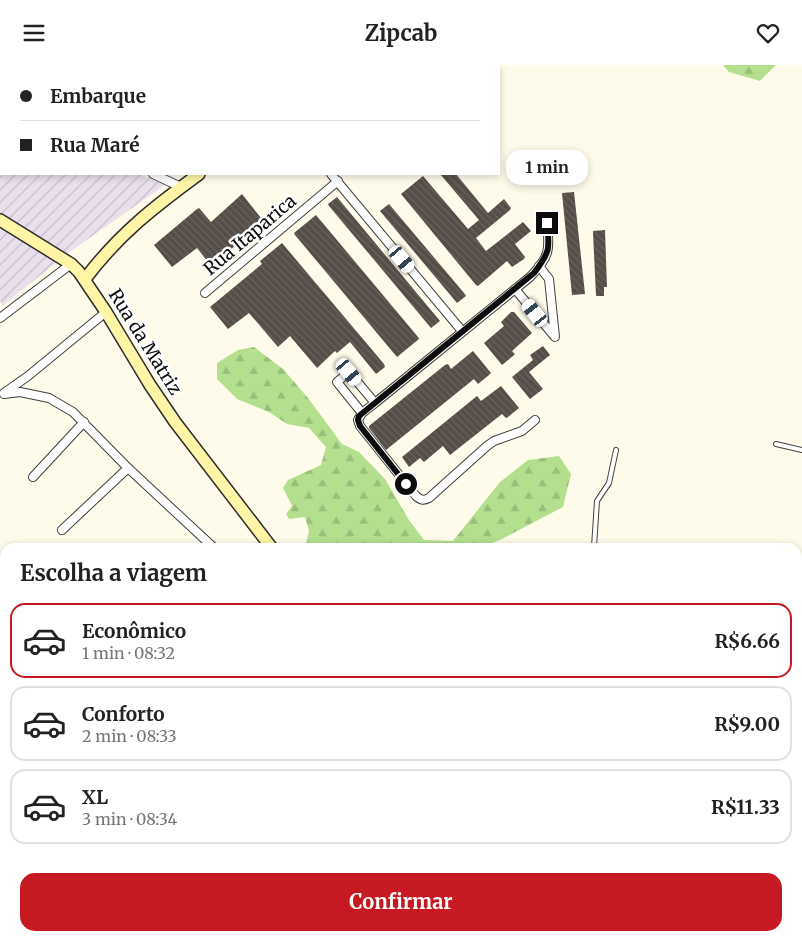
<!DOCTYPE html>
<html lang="pt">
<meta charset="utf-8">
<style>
:root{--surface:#fff;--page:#f6f6f6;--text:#222;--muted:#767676;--line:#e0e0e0;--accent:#c71921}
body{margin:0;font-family:Merriweather,serif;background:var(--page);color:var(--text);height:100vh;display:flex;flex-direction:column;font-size:19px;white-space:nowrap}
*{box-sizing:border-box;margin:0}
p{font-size:16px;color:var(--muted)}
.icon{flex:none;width:28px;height:28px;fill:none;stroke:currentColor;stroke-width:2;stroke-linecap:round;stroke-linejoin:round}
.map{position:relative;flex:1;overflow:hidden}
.sheet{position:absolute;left:0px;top:478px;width:802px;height:398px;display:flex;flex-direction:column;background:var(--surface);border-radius:15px 15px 0 0;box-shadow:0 2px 8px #0003}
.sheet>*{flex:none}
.banner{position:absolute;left:0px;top:0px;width:500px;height:110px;box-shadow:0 2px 8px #0003;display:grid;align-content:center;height:110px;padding:0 20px;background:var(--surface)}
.end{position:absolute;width:22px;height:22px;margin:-11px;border:6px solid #0c0c0c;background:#fff;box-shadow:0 0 0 2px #fff}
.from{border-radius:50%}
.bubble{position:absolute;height:35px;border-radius:15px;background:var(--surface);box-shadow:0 2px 8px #0003;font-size:16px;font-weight:700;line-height:35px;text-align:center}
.car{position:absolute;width:15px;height:30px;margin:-15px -8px;border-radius:6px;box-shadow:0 0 4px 1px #0007;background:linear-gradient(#fff 24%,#345 0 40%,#fff 0 76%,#345 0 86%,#fff 0)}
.banner b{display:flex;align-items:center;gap:18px;height:48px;font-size:19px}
.banner b+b{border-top:1px solid var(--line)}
.banner i{width:12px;height:12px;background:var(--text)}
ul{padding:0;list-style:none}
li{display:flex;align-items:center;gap:15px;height:75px;margin:0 10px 8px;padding:0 10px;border:2px solid var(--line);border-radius:15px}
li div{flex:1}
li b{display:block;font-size:19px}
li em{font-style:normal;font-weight:700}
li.selected{border-color:var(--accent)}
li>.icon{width:45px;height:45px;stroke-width:1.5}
h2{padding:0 20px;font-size:22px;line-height:60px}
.cta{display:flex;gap:10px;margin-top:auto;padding:10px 20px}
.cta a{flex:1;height:58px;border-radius:15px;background:var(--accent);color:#fff;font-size:20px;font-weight:700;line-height:58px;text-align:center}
header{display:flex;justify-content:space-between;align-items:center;height:65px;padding:0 20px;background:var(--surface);font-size:22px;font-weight:700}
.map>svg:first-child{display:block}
.industrial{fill:url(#industrial-furrows)}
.forest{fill:url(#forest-firs)}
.building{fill:url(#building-back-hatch)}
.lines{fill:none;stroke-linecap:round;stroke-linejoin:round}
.lane-casing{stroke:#3f3f3f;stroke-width:6}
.street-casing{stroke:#3f3f3f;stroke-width:10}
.secondary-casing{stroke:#2e2e2e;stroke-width:14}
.lane{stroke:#fff;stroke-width:4}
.street{stroke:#fff;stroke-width:8}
.secondary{stroke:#fff5a6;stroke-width:11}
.route{stroke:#0c0c0c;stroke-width:6}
.labels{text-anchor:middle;stroke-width:5;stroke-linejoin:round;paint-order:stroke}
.street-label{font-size:18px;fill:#0c0c0c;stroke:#fff}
</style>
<header><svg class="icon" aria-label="menu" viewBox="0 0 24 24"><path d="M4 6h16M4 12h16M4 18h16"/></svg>Zipcab<svg class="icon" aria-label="heart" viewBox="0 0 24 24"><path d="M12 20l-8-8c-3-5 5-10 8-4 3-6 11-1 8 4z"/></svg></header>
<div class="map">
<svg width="802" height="875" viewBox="0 0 802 875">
<defs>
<pattern id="industrial-furrows" width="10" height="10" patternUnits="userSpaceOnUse" patternTransform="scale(1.25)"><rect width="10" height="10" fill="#eadfec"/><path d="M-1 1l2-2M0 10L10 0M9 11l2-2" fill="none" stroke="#c8bec9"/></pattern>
<pattern id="forest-firs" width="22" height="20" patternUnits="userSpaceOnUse" patternTransform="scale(1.25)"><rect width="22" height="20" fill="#b3df8f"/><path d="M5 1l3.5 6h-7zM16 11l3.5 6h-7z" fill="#99be7a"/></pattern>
<pattern id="building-back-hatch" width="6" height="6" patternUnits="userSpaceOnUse" patternTransform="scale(1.25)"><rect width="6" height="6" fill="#554d47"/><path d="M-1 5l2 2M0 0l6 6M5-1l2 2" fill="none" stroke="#68625d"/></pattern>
</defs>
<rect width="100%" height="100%" fill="#fffbeb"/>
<polygon class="industrial" points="0,52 1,109 139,109 165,120 71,186 2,241 0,235"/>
<g class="forest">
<polygon points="723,0 776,0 760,16 729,7"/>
<polygon points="254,282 283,304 308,333 342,379 359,387 385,414 409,455 424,475 453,476 500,417 528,395 559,391 571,409 563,442 502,474 483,482 305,482 309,466 305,452 289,454 286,449 292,441 283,423 288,415 321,400 326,382 309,363 287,359 269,347 237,334 217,314 217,298 238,285"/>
</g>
<g class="building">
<polygon points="440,109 456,109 488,148 504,134 511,143 510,145 476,173 486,186 523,157 531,166 515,179 525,192 524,194 512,202 507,196 478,221 476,220 401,129 423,111 468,164 479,155"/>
<polygon points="574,127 585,229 572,230 562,128"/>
<polygon points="242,129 265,158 243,176 242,174 222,193 218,188 208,197 197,183 172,202 154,180 197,144 199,143 211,157"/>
<polygon points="337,132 440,256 431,263 329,141 328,139"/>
<polygon points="389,139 464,228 466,231 457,238 380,146"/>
<polygon points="316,150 418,272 419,274 397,292 295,170 294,168"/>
<polygon points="605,165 607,222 604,222 604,231 596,231 593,168 593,166"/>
<polygon points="282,178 384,299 385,302 376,309 350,277 337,288 335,286 317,303 290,271 278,282 249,248 228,264 210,242 262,199 260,196"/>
<polygon points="511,247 514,247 532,268 512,286 515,289 513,291 502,300 484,278 504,261 501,257"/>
<polygon points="543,281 550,290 529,307 543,324 530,334 512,312 533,295 530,290"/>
<polygon points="473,286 491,308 489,310 478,319 474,314 386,385 369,363 369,361 445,300 448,299 451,304"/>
<polygon points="501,321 519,343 508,352 506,353 502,349 450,390 443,381 424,397 420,393 409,402 402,392 477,331 481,336"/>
</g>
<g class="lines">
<g class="lane-casing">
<g id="lane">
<polyline points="776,379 802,385"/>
<polyline points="594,482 597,436 609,418 616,385"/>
</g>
</g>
<g class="street-casing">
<g id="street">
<polyline points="98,1 98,0"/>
<polyline points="0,29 1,30"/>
<polyline points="153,109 181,122"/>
<polyline points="331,109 462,266"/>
<polyline points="515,224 555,272 549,214 539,201"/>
<polyline points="205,228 338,116"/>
<polyline points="0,253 71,199"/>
<polyline points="4,328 28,311 106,247"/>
<polyline points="4,329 20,327 49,333 73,347 128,403 213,482"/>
<path d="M375,338L349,307L337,317L362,348L375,338L530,212C550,192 550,184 547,158"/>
<path d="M362,348L358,355L360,361L416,431C421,435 423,436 429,433L487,381L494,376L522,366L535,355"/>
<polyline points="33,412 84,357"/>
<polyline points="62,465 128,403"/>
<polyline points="0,634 5,632"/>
<polyline points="798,679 802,680"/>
<polyline points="798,815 802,814"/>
<polyline points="798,839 802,838"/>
<polyline points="0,840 5,848"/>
<polyline points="20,870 24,875"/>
<polyline points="139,870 146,875"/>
<polyline points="420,870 422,875"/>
<polyline points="637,870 638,875"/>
<polyline points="750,870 751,875"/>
<polyline points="778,870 778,875"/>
<polyline points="280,875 287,870"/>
<polyline points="611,875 617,870"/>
<polyline points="679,875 681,870"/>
</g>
</g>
<g class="secondary-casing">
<g id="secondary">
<polyline points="253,0 253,1"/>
<polyline points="0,155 71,199 79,207 106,247 150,320 175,357 271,482"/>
<path d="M85,214C119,169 154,142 199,109"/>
<polyline points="798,621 802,622"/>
<polyline points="520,870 522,875"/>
</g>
</g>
<use href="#lane" class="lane"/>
<use href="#street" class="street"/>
<use href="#secondary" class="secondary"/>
</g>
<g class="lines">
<path class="route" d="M406,419L360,361L358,355L359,351L534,208C550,187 550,184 547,158"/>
</g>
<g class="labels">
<g class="street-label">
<text transform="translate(250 170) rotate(-40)" y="6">Rua Itaparica</text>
<text transform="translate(145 277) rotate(58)" y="6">Rua da Matriz</text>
</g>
</g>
</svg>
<i class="end from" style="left:406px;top:419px"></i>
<i class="end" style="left:547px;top:158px"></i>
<div class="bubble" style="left:506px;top:85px;width:82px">1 min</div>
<i class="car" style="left:402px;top:194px;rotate:140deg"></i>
<i class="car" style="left:535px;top:248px;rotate:321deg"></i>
<i class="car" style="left:349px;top:307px;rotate:140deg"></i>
<div class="banner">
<b><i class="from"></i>Embarque</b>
<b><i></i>Rua Maré</b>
</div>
<section class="sheet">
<h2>Escolha a viagem</h2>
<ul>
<li class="selected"><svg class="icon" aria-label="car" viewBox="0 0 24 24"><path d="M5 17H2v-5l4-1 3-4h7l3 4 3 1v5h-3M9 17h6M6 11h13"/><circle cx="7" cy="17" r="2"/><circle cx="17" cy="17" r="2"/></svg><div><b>Econômico</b><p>1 min · 08:32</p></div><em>R$6.66</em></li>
<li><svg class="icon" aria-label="car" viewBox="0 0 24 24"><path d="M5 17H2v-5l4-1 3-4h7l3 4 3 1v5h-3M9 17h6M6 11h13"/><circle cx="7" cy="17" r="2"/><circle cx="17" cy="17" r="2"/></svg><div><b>Conforto</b><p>2 min · 08:33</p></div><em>R$9.00</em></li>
<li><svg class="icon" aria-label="car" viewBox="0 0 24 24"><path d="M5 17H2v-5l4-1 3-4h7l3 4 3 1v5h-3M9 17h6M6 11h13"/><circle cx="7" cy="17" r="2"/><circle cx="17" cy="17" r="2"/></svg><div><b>XL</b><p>3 min · 08:34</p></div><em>R$11.33</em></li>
</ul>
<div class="cta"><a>Confirmar</a></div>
</section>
</div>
